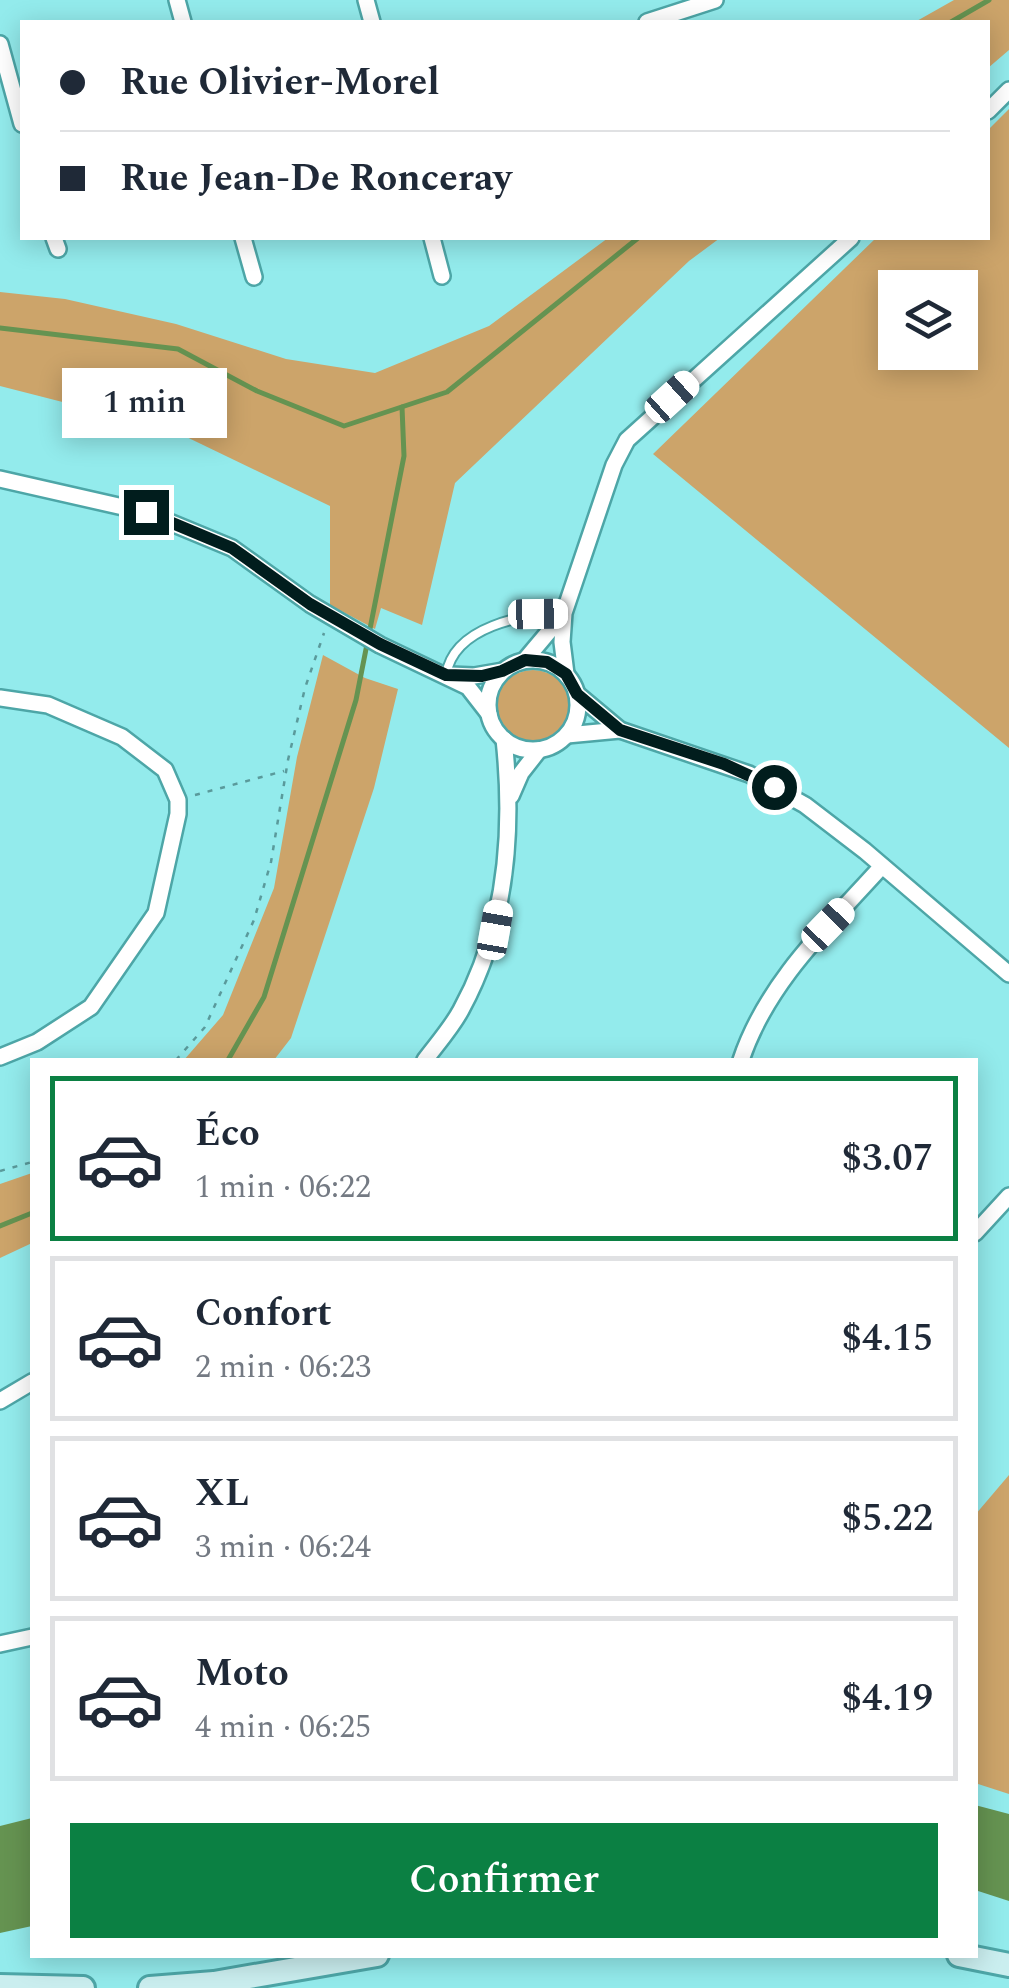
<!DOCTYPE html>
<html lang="fr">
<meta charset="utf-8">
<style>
:root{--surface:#fff;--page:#f2f2f3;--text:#1f2937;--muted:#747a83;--line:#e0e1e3;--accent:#0b8043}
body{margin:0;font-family:Spectral,serif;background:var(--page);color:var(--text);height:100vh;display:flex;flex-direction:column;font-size:38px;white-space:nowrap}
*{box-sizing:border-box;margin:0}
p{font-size:32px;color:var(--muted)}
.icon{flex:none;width:55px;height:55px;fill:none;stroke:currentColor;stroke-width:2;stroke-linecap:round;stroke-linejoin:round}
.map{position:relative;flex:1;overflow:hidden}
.panel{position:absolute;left:30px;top:1058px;width:948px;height:900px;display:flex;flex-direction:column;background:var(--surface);border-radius:0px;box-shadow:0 5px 25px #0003}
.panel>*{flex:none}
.guide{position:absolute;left:20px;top:20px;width:970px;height:220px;border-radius:0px;box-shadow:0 5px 25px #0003;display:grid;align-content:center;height:220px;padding:0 40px;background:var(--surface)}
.fabs{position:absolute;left:878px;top:270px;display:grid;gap:20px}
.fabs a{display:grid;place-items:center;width:100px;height:100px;border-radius:0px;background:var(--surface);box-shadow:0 5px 25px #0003;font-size:50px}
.end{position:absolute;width:45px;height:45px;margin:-22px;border:12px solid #011d1d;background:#fff;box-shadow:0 0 0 5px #fff}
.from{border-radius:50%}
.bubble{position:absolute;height:70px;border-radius:0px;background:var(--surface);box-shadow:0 5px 25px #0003;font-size:32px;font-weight:600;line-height:70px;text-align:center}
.car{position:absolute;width:30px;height:60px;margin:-30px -15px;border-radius:12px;box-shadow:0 0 8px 2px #0007;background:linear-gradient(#fff 24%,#345 0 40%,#fff 0 76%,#345 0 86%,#fff 0)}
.guide b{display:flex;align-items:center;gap:35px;height:95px;font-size:38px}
.guide b+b{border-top:2px solid var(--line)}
.guide i{width:25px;height:25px;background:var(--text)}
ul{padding:18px 0 0;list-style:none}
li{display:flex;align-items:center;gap:30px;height:165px;margin:0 20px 15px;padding:0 20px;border:5px solid var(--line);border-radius:0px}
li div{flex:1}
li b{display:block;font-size:38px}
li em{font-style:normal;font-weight:600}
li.selected{border-color:var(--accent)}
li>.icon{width:90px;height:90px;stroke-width:1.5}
.primary-button{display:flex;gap:20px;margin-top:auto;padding:20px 40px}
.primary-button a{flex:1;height:115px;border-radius:0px;background:var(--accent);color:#fff;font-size:40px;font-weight:600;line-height:115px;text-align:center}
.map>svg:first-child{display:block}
.green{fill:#cca46a;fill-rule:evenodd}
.water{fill:#659351}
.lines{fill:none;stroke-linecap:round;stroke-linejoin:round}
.stream{stroke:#659351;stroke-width:5}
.lane-casing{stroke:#4da6a7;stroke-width:12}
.street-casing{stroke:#4da6a7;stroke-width:20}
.secondary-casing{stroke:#4da6a7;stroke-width:28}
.path{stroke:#5a9a9b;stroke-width:2.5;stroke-dasharray:5 8;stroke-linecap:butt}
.lane{stroke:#fff;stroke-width:8}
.street{stroke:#fff;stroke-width:15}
.secondary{stroke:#caeeef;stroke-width:22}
.route{stroke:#011d1d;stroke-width:12}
</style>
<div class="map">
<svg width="1009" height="1988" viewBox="0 0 1009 1988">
<rect width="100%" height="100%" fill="#93ebec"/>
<g class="green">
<polygon points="954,0 1009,0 1009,50 988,68 988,22 915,22"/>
<path d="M1009,109V748L653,454L876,238H988V130ZM895,288H960V352H895Z"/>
<polygon points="608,238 720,238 689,261 455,483 422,625 381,608 375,629 330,605 330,506 172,430 0,386 0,292 65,299 176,324 286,359 375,373 489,326"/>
<polygon points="323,655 365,678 398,689 374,788 291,1038 274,1060 184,1060 223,1015 274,888 297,757"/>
<circle cx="533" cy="708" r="38"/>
<polygon points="32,1173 32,1243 0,1258 0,1184"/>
<polygon points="1009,1475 1009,1794 975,1783 975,1515"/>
</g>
<g class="water">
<polygon points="975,1805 1009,1814 1009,1901 975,1890"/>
<polygon points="32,1818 32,1926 0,1933 0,1826"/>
</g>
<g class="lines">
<g class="stream">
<polyline points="951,22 989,0"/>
<polyline points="0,328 178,349 257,391 344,426 447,392 638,238"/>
<polyline points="228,1060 264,997 356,700 404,456 402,407"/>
<polyline points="0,1226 32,1213"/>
</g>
<g class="lane-casing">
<path id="lane" d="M446,675C454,626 523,614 564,613"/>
</g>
<g class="street-casing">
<g id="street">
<polyline points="177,0 183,22"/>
<polyline points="366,0 372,22"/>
<polyline points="647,22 715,0"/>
<polyline points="0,44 22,124"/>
<polyline points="988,111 1009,90"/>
<polyline points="54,238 58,249"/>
<polyline points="243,238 254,277"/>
<polyline points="432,238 442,276"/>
<polyline points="0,479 145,512 232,548 310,604 380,645 468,687 489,714"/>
<polyline points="525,660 562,616"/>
<circle cx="533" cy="705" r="45"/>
<polyline points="566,674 562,642 564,613 614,465 627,440 851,238"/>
<polyline points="450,675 474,676 503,671"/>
<polyline points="577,694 620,730 749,774 805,805 865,851 1009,974"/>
<polyline points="0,698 48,705 122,737 165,770 178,800 178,814 156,913 91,1007 37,1042 0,1057"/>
<polyline points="567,735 620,730"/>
<polyline points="511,796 521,773 539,750"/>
<path d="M425,1060C437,1044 452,1027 461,1010C507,926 514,831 504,739"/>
<path d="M741,1060C767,982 829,925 882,866"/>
<polyline points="975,1233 1009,1196"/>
<polyline points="0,1401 32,1382"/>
<polyline points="0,1644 32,1637"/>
</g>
</g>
<g class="secondary-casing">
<g id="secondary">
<polyline points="959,1955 1009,1965"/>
<polyline points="0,1986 83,1988"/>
<polyline points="150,1988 214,1983 377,1955"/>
</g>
</g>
<g class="path">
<polyline points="195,795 284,771"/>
<polyline points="176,1060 205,1027 254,920 271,862 288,760 305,688 324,633"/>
<polyline points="0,1171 32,1162"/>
</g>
<use href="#lane" class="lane"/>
<use href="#street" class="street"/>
<use href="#secondary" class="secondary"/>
</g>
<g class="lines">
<polyline class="route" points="146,512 232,548 310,604 380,644 446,675 482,676 502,671 525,660 547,662 566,674 577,694 620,730 724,764 774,787"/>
</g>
</svg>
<div class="fabs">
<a><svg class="icon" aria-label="layers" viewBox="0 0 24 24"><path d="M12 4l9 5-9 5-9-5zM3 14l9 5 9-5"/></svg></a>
</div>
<i class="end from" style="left:774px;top:787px"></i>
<i class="end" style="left:146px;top:512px"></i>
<div class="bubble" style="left:62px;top:368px;width:165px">1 min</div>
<i class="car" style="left:672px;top:397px;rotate:48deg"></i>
<i class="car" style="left:538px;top:614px;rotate:89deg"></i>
<i class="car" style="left:828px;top:925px;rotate:44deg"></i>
<i class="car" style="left:495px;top:930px;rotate:10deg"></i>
<div class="guide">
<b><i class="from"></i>Rue Olivier-Morel</b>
<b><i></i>Rue Jean-De Ronceray</b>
</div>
<section class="panel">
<ul>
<li class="selected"><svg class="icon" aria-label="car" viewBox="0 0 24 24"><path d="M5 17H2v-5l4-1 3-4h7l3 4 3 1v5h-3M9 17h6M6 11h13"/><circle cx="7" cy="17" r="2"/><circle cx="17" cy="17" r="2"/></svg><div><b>Éco</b><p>1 min · 06:22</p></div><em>$3.07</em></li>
<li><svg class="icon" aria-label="car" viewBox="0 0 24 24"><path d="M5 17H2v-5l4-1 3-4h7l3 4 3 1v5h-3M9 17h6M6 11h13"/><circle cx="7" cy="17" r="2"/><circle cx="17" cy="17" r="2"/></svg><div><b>Confort</b><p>2 min · 06:23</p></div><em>$4.15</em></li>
<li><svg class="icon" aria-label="car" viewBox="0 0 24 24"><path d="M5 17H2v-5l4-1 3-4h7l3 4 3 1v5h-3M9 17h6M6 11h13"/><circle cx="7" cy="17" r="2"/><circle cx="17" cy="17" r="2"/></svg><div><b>XL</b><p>3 min · 06:24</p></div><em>$5.22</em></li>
<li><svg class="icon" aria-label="car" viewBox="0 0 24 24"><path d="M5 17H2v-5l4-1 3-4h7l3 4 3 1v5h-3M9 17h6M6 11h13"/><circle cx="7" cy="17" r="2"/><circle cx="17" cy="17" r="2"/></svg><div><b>Moto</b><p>4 min · 06:25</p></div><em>$4.19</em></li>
</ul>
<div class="primary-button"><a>Confirmer</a></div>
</section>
</div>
